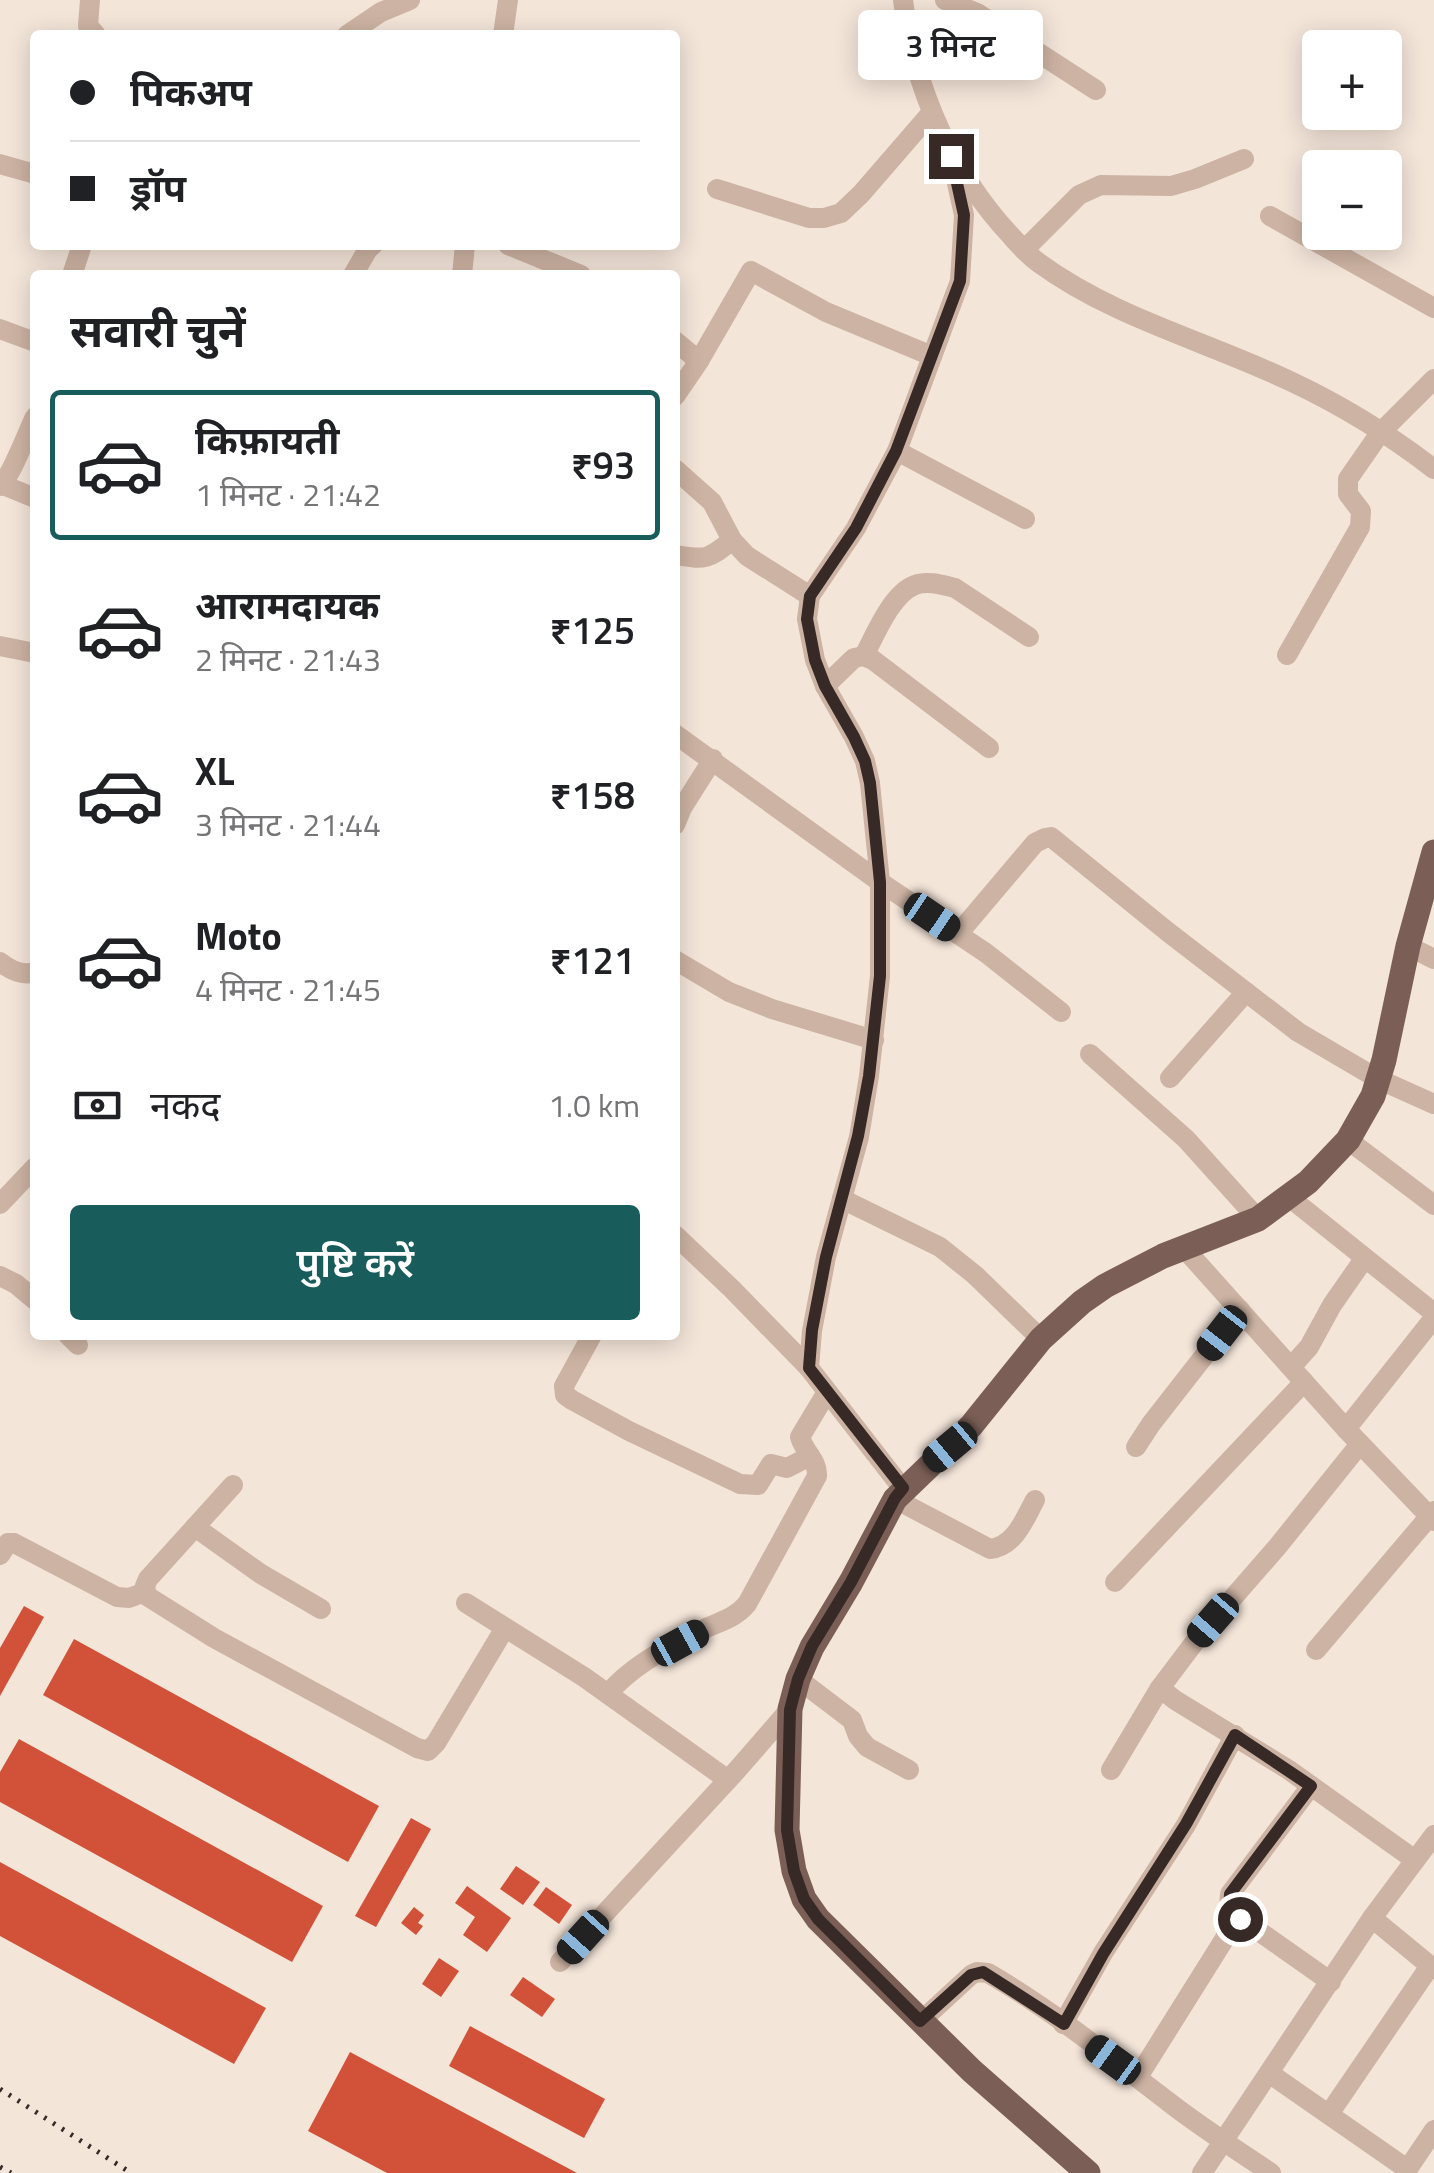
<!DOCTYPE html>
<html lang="hi">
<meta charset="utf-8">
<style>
:root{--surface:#fff;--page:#f6f6f6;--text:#202124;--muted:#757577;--line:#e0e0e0;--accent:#185c5b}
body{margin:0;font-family:"Titillium Web","Noto Sans Devanagari",sans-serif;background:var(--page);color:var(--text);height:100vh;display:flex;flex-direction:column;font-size:38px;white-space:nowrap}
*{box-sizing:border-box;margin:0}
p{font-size:32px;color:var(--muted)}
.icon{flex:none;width:55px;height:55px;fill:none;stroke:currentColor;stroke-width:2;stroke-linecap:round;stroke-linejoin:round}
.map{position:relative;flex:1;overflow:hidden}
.sheet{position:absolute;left:30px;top:270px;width:650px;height:1070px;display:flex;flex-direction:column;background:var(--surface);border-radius:10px;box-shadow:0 5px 25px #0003}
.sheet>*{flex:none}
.banner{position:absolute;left:30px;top:30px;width:650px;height:220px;border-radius:10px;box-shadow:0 5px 25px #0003;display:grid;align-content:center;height:220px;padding:0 40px;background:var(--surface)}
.buttons{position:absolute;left:1302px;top:30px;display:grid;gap:20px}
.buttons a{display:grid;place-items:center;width:100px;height:100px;border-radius:10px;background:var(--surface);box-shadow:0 5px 25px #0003;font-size:50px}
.end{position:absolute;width:45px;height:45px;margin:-22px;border:12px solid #372a26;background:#fff;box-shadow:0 0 0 5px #fff}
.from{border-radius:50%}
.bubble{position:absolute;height:70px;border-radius:10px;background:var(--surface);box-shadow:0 5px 25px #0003;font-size:32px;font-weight:600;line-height:70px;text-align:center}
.car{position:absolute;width:30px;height:60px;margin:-30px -15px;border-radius:12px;box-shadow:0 0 8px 2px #0007;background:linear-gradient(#222 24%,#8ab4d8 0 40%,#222 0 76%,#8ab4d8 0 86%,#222 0)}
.banner b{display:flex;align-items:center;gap:35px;height:95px;font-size:38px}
.banner b+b{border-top:2px solid var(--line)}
.banner i{width:25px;height:25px;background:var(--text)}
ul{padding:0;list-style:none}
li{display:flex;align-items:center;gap:30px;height:150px;margin:0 20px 15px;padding:0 20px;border:5px solid transparent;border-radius:10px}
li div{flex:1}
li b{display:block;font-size:38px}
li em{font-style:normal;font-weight:600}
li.active{border-color:var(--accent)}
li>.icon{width:90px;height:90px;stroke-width:1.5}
h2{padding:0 40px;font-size:45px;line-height:120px}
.pay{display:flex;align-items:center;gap:25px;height:110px;padding:0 40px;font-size:38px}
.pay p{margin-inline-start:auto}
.button{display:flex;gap:20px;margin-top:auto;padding:20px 40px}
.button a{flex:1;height:115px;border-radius:10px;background:var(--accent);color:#fff;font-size:40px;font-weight:600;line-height:115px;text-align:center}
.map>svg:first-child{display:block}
.building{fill:#d15239}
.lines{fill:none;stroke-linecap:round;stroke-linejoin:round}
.minor{stroke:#cdb3a3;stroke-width:20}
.major{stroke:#7b5f56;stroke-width:25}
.rail{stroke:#372a26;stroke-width:5;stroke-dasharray:2.5 8;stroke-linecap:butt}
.route{stroke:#372a26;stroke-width:12}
</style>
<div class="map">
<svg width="1434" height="2173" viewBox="0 0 1434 2173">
<rect width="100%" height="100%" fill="#f4e5d9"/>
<g class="building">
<polygon points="24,1606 44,1617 0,1696 0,1648"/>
<polygon points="74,1639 379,1806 348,1862 43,1695"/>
<polygon points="19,1739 323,1906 292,1962 0,1802 0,1772"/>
<polygon points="411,1818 431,1829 376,1927 355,1916"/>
<polygon points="0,1862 266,2008 234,2064 0,1936"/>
<polygon points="516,1866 540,1882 523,1905 500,1889"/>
<polygon points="467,1886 511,1918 487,1952 463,1935 475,1917 455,1903"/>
<polygon points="546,1887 572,1905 559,1924 533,1905"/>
<polygon points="414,1907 424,1915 418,1923 423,1926 416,1935 401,1923"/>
<polygon points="439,1958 459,1971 441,1997 422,1984"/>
<polygon points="523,1977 555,1999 542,2017 510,1995"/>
<polygon points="470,2026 605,2099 584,2138 449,2066"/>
<polygon points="350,2052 577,2173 387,2173 308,2131"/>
</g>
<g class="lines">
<g class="minor">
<polyline points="90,0 88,26 96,35"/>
<path d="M903,0C914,88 951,172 1012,237C1020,246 1029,256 1039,263C1114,318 1209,342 1292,382C1341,405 1391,436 1434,469"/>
<polyline points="945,0 977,13 1096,90"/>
<polyline points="347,35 381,12 410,0"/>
<polyline points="503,35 508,0"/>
<polyline points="0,164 35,174"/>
<polyline points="717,189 809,218 824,218 841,213 861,194 932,112"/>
<polyline points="1270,216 1434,308"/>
<polyline points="508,245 581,275"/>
<polyline points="1024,250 1079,195 1101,185 1171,186 1195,179 1244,159"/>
<polyline points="72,275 82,245"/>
<polyline points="353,275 368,249 373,245"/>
<polyline points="462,275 465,245"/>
<polyline points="0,329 35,342"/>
<polyline points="675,341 699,361 675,396"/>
<polyline points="699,361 751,271 826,312 932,356"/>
<polyline points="897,451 1025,519"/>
<polyline points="675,469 712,502 732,540 747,556 810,596"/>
<polyline points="3,485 35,498"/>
<path d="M0,486C11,477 27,433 35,417"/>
<path d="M675,555C706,560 708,560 732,540"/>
<polyline points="0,646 35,653"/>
<polyline points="1287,655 1360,527 1361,511 1348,494 1348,479 1380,433 1434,379"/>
<path d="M864,656C875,635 892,593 915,585C927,580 943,585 955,588L1029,637"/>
<polyline points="825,686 854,658 864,656 873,660 989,748"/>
<polyline points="675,734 880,882 986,953 1061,1012"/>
<polyline points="675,825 682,808 713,759"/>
<polyline points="958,934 1035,843 1045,838 1051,837 1168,932 1298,1032 1378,1079 1434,1104"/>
<polyline points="1408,946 1434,959"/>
<polyline points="675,960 729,992 772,1009 874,1040"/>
<path d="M0,962C10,970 23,976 35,972"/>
<polyline points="1090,1054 1186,1139 1258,1219"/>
<polyline points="1170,1078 1246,992"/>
<polyline points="1348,1140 1434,1205"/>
<polyline points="1289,1197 1434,1313"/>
<polyline points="842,1199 940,1247 975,1275 1041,1339"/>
<polyline points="0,1204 35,1167"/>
<polyline points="675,1235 732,1289 809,1368"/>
<polyline points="1184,1248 1346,1429 1434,1521"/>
<polyline points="0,1276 16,1284 35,1300"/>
<polyline points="68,1335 78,1345"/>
<polyline points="592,1335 564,1386 565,1395 572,1400 629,1431 740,1484 758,1485 771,1464 787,1468 810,1456"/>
<polyline points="1291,1367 1309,1347 1332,1305 1364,1259"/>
<polyline points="1346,1429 1434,1318"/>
<polyline points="1360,1444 1278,1546 1197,1639 1160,1688 1175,1700 1289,1770 1415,1860"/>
<polyline points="1136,1447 1151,1424 1240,1310"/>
<polyline points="233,1485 148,1579 145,1586 147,1596 214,1638 417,1748 428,1751 436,1743 505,1628"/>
<polyline points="903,1489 809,1368 812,1331 826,1257 859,1137 869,1076 880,976 880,882 870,783 865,761 854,737 825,686 815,660 807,619 810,596 856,528 897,451 960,281 964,215 951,156"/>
<path d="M895,1499L990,1549C1015,1546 1024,1520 1035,1500"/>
<polyline points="195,1527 261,1574 321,1609"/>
<polyline points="0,1555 8,1543 14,1543 117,1597 129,1598 145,1592"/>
<polyline points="1115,1582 1304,1382"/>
<polyline points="466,1603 584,1677 728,1780"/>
<polyline points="1316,1650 1434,1511"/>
<polyline points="798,1679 852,1720 858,1736 867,1747 909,1770"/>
<path d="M608,1694C630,1666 674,1643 706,1628C722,1621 735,1618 747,1604L817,1476C818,1460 804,1452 800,1437L827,1392"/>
<polyline points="1111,1770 1160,1688"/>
<polyline points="1372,1918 1434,1969"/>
<polyline points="1233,1922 1229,1908 1230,1894 1311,1786"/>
<polyline points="560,1962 737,1770 790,1709"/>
<path d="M921,2021L971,1975L977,1972L988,1973C1052,2010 1111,2058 1170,2103C1202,2128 1237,2150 1271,2173"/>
<polyline points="1063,2024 1103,1953 1186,1825 1235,1735"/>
<polyline points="1269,2073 1407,2169"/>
<polyline points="1138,2077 1237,1919 1243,1920 1331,1982"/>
<polyline points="1329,2114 1430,1966"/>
<polyline points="1202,2173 1372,1918 1434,1835"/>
<polyline points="1405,2173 1434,2130"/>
</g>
<polyline class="major" points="1088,2173 972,2071 818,1919 804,1899 794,1871 787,1830 790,1709 798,1679 812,1647 851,1582 895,1499 971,1426 1041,1339 1082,1302 1105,1286 1163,1256 1258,1219 1308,1182 1348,1140 1373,1096 1384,1060 1408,946 1434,852"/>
<g class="rail">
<polyline points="0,2089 131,2173"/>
<polyline points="0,2167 11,2173"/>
</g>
</g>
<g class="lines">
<polyline class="route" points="951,156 964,215 960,281 896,451 856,528 810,596 807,619 815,660 825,686 854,737 865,761 870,783 880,882 880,976 869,1076 858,1136 826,1257 812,1330 809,1368 903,1488 895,1498 851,1582 812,1646 798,1679 790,1710 787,1830 794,1871 804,1899 818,1919 920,2021 971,1975 983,1972 1064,2024 1103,1954 1186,1824 1235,1735 1311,1786 1230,1894 1229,1908 1233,1922 1240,1919"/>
</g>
</svg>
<div class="buttons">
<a>+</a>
<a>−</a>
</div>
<i class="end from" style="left:1240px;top:1919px"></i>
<i class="end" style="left:951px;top:156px"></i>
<div class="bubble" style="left:858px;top:10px;width:185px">3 मिनट</div>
<i class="car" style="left:932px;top:917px;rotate:124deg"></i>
<i class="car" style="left:1222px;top:1333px;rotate:218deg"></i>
<i class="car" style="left:950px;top:1447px;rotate:230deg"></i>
<i class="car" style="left:1213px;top:1620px;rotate:221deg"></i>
<i class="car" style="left:680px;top:1643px;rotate:61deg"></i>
<i class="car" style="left:583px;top:1937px;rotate:222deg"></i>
<i class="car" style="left:1113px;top:2060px;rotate:306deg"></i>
<div class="banner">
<b><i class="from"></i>पिकअप</b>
<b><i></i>ड्रॉप</b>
</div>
<section class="sheet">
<h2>सवारी चुनें</h2>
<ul>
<li class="active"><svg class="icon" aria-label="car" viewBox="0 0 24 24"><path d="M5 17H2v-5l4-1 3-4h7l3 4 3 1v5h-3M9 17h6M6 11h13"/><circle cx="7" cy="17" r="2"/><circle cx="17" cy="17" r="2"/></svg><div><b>किफ़ायती</b><p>1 मिनट · 21:42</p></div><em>₹93</em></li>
<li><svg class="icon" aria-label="car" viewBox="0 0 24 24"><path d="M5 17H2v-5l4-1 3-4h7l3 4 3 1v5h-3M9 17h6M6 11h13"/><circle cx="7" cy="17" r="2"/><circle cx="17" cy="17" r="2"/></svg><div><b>आरामदायक</b><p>2 मिनट · 21:43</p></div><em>₹125</em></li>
<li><svg class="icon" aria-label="car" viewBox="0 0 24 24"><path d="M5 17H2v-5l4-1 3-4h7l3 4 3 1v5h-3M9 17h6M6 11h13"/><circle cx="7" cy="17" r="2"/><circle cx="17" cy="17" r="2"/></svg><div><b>XL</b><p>3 मिनट · 21:44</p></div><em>₹158</em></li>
<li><svg class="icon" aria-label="car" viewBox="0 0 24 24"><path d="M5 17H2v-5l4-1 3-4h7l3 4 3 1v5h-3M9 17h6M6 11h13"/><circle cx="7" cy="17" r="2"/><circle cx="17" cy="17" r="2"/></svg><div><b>Moto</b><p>4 मिनट · 21:45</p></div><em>₹121</em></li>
</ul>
<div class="pay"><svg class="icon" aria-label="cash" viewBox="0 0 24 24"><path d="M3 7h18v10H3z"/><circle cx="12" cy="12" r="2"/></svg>नकद<p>1.0 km</p></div>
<div class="button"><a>पुष्टि करें</a></div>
</section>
</div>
